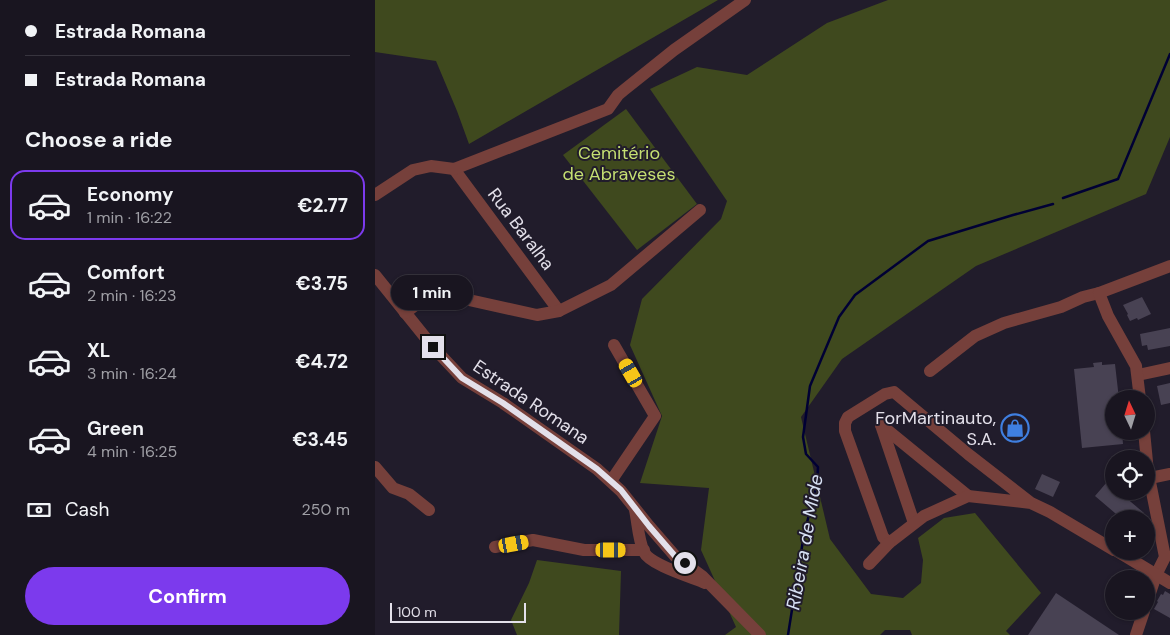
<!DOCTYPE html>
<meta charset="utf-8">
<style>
:root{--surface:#191520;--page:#26222d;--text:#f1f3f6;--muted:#9f9fa5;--line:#37343e;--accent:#7c3aed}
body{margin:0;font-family:"DM Sans",sans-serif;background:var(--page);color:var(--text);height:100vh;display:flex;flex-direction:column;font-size:19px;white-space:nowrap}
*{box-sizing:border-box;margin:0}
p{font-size:16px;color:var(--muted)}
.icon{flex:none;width:28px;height:28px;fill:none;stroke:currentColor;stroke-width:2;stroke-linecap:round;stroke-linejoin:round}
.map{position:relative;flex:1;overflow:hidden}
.drawer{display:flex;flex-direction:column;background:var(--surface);width:375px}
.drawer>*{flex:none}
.banner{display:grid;align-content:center;height:110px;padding:0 25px;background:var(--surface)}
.needle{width:32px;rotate:356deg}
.tools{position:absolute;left:730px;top:390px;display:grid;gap:10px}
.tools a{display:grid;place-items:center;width:50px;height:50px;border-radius:50%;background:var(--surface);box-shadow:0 1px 4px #0004,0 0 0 1px var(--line);font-size:25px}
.scale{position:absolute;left:15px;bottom:12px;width:136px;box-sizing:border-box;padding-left:5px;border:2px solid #e3e0ea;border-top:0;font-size:14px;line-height:18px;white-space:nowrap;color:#e3e0ea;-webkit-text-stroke:4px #211c2b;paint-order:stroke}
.end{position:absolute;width:22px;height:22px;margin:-11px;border:6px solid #e3e0ea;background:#111;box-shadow:0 0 0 2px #111}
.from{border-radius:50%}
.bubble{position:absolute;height:35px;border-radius:18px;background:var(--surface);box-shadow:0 1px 4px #0004,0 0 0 1px var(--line);font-size:16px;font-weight:700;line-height:35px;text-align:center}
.car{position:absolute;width:15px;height:30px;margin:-15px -8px;border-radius:6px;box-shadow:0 0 4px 1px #0007;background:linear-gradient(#f5c518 24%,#345 0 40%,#f5c518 0 76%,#345 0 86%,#f5c518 0)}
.banner b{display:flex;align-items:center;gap:18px;height:48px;font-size:19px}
.banner b+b{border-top:1px solid var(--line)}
.banner i{width:12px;height:12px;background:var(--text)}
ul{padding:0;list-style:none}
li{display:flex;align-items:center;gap:15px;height:70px;margin:0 10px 8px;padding:0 15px;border:2px solid transparent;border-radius:15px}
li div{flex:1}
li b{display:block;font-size:19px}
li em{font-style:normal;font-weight:700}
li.selected{border-color:var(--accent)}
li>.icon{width:45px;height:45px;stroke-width:1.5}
h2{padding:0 25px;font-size:22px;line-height:60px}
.pay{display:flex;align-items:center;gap:12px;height:55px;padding:0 25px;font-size:19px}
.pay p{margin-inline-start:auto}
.cta{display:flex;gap:10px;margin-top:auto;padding:10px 25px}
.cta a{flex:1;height:58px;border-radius:30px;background:var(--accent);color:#fff;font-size:20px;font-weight:700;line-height:58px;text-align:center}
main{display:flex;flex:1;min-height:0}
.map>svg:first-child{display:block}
.green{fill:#3f491e}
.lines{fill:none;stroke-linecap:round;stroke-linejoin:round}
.stream{stroke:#000034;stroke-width:2.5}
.building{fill:#484253}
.minor{stroke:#76403b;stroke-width:12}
.route{stroke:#e3e0ea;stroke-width:6}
.labels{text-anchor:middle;stroke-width:4;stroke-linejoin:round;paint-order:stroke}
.park-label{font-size:18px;fill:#c5df72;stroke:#211c2b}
.street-label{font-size:18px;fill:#e3e0ea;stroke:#211c2b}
.poi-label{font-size:18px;fill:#e3e0ea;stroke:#211c2b;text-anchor:end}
.water-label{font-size:19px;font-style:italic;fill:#d7e0f3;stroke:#211c2b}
</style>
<main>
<section class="drawer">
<div class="banner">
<b><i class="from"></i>Estrada Romana</b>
<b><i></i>Estrada Romana</b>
</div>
<h2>Choose a ride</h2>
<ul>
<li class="selected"><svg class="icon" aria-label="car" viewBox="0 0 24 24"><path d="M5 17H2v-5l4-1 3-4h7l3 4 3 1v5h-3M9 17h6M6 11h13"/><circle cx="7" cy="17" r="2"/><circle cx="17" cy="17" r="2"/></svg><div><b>Economy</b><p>1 min · 16:22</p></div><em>€2.77</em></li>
<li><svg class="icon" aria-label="car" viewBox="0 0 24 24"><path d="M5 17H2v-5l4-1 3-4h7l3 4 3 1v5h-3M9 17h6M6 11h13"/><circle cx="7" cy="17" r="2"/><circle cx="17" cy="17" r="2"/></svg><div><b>Comfort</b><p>2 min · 16:23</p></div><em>€3.75</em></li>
<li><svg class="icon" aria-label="car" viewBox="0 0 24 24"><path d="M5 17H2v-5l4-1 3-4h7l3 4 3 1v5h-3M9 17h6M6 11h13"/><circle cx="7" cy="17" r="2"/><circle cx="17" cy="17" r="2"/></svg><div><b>XL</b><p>3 min · 16:24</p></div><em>€4.72</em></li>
<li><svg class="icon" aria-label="car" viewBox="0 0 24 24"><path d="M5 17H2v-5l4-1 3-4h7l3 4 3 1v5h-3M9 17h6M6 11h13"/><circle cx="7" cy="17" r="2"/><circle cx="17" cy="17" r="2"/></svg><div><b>Green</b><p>4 min · 16:25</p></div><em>€3.45</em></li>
</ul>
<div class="pay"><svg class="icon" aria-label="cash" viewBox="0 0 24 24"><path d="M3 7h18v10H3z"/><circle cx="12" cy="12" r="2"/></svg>Cash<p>250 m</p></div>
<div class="cta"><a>Confirm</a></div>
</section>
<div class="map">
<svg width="795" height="635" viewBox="0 0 795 635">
<rect width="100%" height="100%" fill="#211c2b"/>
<g class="green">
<polygon points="0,0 343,0 94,144 82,111 61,61 0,52"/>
<polygon points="513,0 795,0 795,137 771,194 601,266 467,359 426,417 455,539 496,594 528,598 546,583 548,560 543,538 569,518 600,513 666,593 631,631 635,635 537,635 535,630 510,630 505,635 350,635 361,627 326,550 334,488 265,483 287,416 255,345 267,299 346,219 352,201 275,89 322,67 372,75 452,23"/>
<polygon points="251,109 322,204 262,250 188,155"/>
<polygon points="162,560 246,571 244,635 142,635 136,620 154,583"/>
</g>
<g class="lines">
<g class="stream">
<polyline points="688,198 743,179 795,54"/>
<polyline points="413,635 429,534 442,484 443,467 431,454 428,437 435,386 464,317 480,295 553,241 638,215 678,204"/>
</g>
</g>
<g class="building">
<polygon points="767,297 776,314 763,320 762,318 755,321 752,315 753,314 748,305"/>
<polygon points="795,328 795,346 773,350 772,345 767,346 765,334"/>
<polygon points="727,362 727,365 740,364 744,399 739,399 739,431 747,431 748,444 707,448 699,369 719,367 718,363"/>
<polygon points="795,383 795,403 786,405 782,386"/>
<polygon points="667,474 685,482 678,497 660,489"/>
<polygon points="732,482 739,488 739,491 743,491 769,513 764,519 747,519 720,496"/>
<polygon points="790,591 795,594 795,618 779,609 783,602 782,601 786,594 788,595"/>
<polygon points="681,593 744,635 653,635"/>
</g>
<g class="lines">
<g class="minor">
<polyline points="79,169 184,311"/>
<polyline points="0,195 38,170 56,166 79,169 233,109 243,95 249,90 299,50 370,0"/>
<polyline points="0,275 58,347 87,378 128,403 222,469 246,491 274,526 300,556 327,576 385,635"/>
<polyline points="30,313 58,292 162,315 184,311 236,285 325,210"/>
<polyline points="555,371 600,336 629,323 686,307 708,297 724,293"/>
<polyline points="763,375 795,368"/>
<polyline points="765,399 761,366 733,316 724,293 795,266"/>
<polyline points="506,425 593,496"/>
<polyline points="506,425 539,523"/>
<polyline points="769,431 773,472 790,557 781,575 771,605"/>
<polyline points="0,467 18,488 34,494 54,510"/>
<polyline points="775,478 795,474"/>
<polyline points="236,481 280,416 239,345"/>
<polyline points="656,503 593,496 549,516 514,543 508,537 470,431 470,423 473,417 510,394 519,392 593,454 656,503 675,512 739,550"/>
<path d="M260,510C263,524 263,539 269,552C275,565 316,577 330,583"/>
<polyline points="120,547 158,540 209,550 269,550"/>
<polyline points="742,551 795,583"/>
<polyline points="494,564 514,543"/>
<polyline points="761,635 769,611"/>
</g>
</g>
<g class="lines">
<polyline class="route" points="58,347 87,378 128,403 222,469 246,490 274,526 300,556 310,563"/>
</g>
<defs>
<g id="shop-ring" transform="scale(1.4375)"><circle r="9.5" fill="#211c2b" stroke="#3f7fe0" stroke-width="1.5"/><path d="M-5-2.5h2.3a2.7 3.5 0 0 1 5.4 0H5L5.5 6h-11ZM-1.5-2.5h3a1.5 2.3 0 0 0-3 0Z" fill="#3f7fe0"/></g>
</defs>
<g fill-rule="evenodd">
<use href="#shop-ring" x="640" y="428"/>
</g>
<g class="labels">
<g class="park-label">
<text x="244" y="159">Cemitério<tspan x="244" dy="21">de Abraveses</tspan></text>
</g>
<g class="street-label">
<text transform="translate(146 229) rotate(53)" y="6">Rua Baralha</text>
<text transform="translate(156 402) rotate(34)" y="6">Estrada Romana</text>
</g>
<g class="poi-label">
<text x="621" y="424">ForMartinauto,<tspan x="621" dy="21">S.A.</tspan></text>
</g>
<g class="water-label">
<text transform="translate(429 542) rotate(-80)" y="7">Ribeira de Mide</text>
</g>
</g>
</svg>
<div class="tools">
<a><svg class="needle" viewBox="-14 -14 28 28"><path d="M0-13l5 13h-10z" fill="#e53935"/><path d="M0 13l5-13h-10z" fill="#9f9fa5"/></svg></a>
<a><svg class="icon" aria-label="locate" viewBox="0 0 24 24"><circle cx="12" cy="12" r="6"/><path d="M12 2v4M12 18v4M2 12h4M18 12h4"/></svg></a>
<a>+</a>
<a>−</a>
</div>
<div class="scale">100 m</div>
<i class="end from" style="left:310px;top:563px"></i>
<i class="end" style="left:58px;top:347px"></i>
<div class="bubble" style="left:16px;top:275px;width:82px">1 min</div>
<i class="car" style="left:256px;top:373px;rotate:330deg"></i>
<i class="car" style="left:139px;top:544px;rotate:80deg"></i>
<i class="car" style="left:236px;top:550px;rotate:90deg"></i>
</div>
</main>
